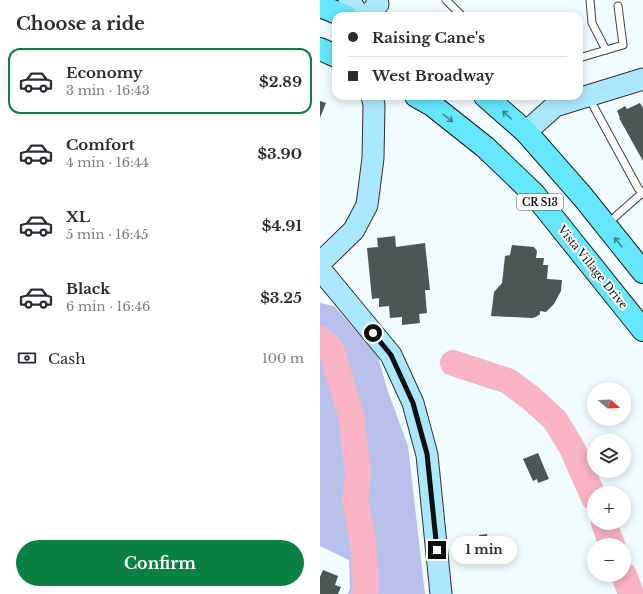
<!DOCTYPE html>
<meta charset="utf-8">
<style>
:root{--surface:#fff;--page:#f2f2f3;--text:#2b2b33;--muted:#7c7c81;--line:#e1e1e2;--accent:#0b8043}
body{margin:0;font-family:"Libre Baskerville",serif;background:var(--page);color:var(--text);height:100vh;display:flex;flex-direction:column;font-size:15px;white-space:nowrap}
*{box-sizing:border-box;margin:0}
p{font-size:13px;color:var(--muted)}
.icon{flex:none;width:22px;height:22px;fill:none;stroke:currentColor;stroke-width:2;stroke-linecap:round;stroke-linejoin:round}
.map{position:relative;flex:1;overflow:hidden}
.sheet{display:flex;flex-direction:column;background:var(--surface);width:320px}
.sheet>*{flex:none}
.guide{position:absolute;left:12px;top:12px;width:251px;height:88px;border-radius:12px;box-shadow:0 2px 10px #0003;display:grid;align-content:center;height:88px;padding:0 16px;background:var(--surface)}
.needle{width:26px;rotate:109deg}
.tools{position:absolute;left:267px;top:382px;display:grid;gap:8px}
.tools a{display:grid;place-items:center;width:44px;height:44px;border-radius:50%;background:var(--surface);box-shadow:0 2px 10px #0003;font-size:20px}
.end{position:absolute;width:18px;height:18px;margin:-9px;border:5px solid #0e0e0e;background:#fff;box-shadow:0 0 0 2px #fff}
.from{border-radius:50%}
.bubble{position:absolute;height:28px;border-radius:14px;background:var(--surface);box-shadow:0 2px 10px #0003;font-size:13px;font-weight:700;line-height:28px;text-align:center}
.guide b{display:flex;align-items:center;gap:14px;height:38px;font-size:15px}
.guide b+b{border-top:1px solid var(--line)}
.guide i{width:10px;height:10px;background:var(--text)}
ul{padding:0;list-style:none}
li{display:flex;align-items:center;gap:12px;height:66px;margin:0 8px 6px;padding:0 8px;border:2px solid transparent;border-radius:12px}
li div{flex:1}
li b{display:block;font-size:15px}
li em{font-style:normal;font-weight:700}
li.selected{border-color:var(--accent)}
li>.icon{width:36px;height:36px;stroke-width:1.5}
h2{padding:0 16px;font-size:18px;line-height:48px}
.pay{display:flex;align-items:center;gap:10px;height:44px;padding:0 16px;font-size:15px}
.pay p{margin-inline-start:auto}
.action{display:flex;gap:8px;margin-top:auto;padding:8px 16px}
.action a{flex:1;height:46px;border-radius:24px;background:var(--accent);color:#fff;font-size:16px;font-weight:700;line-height:46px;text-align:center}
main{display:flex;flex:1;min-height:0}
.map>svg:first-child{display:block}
.green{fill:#b8bfeb}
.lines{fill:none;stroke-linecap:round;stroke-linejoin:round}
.river{stroke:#f8b3c4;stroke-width:26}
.building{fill:#4a5754}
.lane-casing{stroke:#414141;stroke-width:9}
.secondary-casing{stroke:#303030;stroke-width:23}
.primary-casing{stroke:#1f1f1f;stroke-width:24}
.lane{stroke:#fff;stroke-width:7}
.secondary{stroke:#abe8ff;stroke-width:21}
.primary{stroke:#64e6fb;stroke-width:22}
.oneway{stroke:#3d8590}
.route{stroke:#0e0e0e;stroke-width:5}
.labels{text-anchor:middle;stroke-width:4;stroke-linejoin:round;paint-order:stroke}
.shield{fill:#fff;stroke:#565656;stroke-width:1}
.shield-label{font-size:10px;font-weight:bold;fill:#0e0e0e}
.street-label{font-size:11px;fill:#0e0e0e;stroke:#fff}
</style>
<main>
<section class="sheet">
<h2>Choose a ride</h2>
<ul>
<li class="selected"><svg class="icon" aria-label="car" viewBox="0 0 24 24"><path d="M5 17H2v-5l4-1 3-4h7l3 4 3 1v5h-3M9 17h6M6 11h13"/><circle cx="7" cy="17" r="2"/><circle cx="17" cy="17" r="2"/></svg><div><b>Economy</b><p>3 min · 16:43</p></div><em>$2.89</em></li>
<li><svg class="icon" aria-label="car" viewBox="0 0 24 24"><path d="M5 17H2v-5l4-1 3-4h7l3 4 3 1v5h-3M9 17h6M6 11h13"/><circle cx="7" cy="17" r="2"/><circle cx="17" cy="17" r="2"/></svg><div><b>Comfort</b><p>4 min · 16:44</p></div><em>$3.90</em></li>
<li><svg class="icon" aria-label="car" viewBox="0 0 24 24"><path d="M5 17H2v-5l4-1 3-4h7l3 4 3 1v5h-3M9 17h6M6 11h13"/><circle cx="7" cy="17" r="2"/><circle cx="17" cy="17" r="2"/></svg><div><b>XL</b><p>5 min · 16:45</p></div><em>$4.91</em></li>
<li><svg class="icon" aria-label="car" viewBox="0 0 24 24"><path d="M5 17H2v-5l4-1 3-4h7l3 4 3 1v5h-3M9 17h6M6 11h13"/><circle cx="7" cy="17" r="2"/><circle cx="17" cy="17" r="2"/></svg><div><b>Black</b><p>6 min · 16:46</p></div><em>$3.25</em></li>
</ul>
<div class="pay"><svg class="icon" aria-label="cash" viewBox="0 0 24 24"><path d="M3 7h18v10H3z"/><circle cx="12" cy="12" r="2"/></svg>Cash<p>100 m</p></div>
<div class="action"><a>Confirm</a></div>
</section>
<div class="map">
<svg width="323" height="594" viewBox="0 0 323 594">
<rect width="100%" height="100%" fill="#f0fcff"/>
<polygon class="green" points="0,303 14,306 58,356 67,389 88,446 105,594 28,594 30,588 29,560 0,546"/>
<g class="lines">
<g class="river">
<polyline points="0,339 11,349 31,415 38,473 35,499 43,542 46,588 44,594"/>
<polyline points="133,363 188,381 211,398 235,420 252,448 274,498"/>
<polyline points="284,523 292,545"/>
<polyline points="304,575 311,594"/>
</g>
</g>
<g class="building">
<polygon points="0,101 6,103 0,118"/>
<polygon points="320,103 323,108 323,161 299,118 300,118 297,111 305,106 307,109"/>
<polygon points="75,236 76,247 105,243 110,290 105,290 107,313 99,314 100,323 82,325 82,317 70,318 69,306 59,307 59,298 52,299 47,248 58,247 57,238"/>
<polygon points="192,245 214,247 217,251 216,258 224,258 223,265 228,265 227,279 242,280 241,291 234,304 226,312 220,311 220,314 216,317 212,318 171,316 174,292 182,283 185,256 190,255"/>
<polygon points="218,453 229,479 218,483 217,479 213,481 203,459"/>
<polygon points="167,534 169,548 161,549 159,535"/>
<polygon points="3,570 18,576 15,585 21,587 18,594 0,594 0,577"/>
</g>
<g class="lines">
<g class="lane-casing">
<g id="lane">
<polyline points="126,0 142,16"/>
<polyline points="270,0 272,23 286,50"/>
<polyline points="259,58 303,45 298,6"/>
<polyline points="269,98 318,188 323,194"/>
<polyline points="287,224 322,193"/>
</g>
</g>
<g class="secondary-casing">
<g id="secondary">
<polyline points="29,0 39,16"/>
<polyline points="48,16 58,4 57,0"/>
<polyline points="206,132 235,106 323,79"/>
<polyline points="0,263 34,230 47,205 53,158 54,105 52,96"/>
<polyline points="0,269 71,355 93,403 107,455 121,594"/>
</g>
</g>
<g class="primary-casing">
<g id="primary">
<polyline points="0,6 25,16"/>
<polyline points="0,49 16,56"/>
<polyline points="96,96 112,105 165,147 214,194 323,330"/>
<polyline points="165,96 206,132 263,197 323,272"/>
</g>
</g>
<use href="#lane" class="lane"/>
<use href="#secondary" class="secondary"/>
<use href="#primary" class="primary"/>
</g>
<defs><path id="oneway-shaft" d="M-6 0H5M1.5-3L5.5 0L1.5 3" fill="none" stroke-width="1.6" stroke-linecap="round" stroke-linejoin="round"/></defs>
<g class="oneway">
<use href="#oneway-shaft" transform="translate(187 115) rotate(-138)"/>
<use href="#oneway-shaft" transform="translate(128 118) rotate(38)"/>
<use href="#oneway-shaft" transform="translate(298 242) rotate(-129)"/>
</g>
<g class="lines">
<polyline class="route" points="53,333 71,355 93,403 107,454 117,550"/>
</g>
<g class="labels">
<rect class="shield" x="197" y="194" width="46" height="16" rx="3"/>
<g class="shield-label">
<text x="220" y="206">CR S13</text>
</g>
<g class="street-label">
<text transform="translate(273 267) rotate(51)" y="4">Vista Village Drive</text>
</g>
</g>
</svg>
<div class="tools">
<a><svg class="needle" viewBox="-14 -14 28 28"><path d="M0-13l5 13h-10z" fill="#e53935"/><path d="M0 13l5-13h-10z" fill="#7c7c81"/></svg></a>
<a><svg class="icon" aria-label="layers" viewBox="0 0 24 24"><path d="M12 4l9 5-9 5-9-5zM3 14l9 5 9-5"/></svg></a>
<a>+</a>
<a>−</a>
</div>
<i class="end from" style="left:53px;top:333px"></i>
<i class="end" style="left:117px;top:550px"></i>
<div class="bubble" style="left:131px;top:536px;width:66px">1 min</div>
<div class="guide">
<b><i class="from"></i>Raising Cane's</b>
<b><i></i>West Broadway</b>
</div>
</div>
</main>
